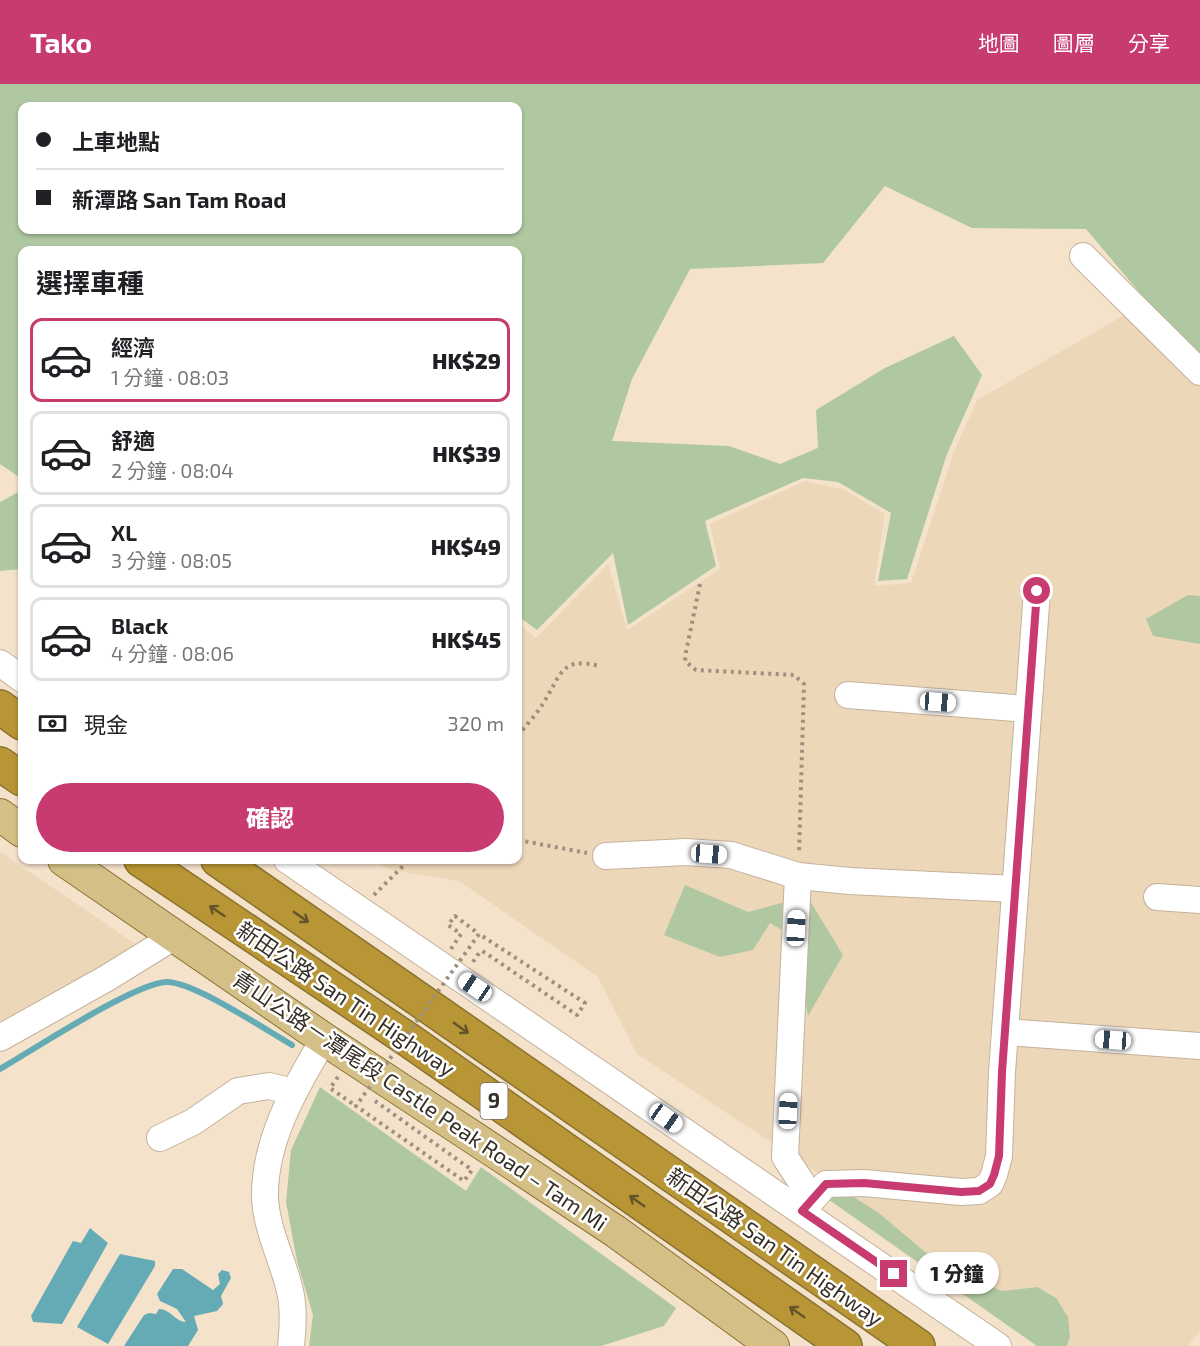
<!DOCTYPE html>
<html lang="zh-TW">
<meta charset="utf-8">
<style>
:root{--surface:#fff;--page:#f6f6f6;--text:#202124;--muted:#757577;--line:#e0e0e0;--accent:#c73b70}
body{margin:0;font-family:"Exo 2","Noto Sans TC",sans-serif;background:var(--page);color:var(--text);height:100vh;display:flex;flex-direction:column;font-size:22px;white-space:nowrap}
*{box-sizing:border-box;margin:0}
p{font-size:20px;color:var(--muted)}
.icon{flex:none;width:33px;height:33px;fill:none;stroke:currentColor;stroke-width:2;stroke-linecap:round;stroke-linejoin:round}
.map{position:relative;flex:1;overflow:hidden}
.drawer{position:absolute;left:18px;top:162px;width:504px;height:618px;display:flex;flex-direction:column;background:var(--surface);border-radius:12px;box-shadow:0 2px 4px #0004}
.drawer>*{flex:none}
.guide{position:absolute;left:18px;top:18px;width:504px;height:132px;border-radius:12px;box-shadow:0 2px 4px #0004;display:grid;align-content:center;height:132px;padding:0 18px;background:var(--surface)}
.end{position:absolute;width:27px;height:27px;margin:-14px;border:8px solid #c73b70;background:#fff;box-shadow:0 0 0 3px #fff}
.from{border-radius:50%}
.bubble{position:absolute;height:42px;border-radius:21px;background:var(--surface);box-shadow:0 2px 4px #0004;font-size:20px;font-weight:800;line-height:42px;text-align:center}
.car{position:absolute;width:18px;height:36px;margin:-18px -9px;border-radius:8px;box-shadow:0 0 4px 2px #0007;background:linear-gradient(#fff 24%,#345 0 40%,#fff 0 76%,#345 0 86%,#fff 0)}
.guide b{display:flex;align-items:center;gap:21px;height:57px;font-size:22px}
.guide b+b{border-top:2px solid var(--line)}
.guide i{width:15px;height:15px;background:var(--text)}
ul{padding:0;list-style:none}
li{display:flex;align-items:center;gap:18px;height:84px;margin:0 12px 9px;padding:0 6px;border:3px solid var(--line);border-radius:12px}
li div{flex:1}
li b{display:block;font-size:22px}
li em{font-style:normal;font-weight:800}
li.selected{border-color:var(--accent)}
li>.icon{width:54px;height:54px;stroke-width:1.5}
h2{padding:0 18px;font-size:27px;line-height:72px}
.pay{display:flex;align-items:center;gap:15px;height:66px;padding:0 18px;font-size:22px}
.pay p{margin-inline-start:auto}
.primary-button{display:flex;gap:12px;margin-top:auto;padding:12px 18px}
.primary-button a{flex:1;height:69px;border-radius:36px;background:var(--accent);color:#fff;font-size:24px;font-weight:800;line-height:69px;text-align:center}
header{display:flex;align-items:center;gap:36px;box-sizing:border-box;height:84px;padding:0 30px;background:var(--accent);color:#fff}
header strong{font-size:28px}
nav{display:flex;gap:33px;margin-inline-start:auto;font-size:21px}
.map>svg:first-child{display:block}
.built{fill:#edd7b9}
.green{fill:#afc8a1;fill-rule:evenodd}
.water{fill:#64abb5}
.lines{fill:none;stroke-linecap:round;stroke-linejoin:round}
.stream{stroke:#64abb5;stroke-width:6}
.minor-casing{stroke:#c4b29c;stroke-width:28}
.major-casing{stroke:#8a7230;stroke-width:34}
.highway-casing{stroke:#8a7230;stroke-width:36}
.path{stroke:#9d907f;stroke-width:4;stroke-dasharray:3 4.5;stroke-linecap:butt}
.minor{stroke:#fff;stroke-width:26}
.major{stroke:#d4c086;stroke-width:32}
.highway{stroke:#b89635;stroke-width:33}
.path-bridge{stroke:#9d907f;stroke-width:4;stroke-dasharray:3 4.5;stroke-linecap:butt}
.oneway{stroke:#64532b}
.route{stroke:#c73b70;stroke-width:8}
.labels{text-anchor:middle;stroke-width:5;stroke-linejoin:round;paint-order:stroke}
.shield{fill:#fff;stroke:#726d67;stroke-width:1.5}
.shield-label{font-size:21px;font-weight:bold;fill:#362f26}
.street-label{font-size:22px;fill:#362f26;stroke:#fff}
</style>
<header>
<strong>Tako</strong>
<nav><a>地圖</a><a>圖層</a><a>分享</a></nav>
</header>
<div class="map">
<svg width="1200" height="1262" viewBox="0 0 1200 1262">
<rect width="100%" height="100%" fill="#f4e2cb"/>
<g class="built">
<polygon points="1163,209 1200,263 1200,1247 1188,1262 1067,1262 1070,1253 1037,1203 1002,1208 944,1184 879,1129 637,970 598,893 459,797 390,786 373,776 518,776 518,540 536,554 608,480 627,546 720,485 710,440 805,397 845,406 885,430 874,502 911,499 954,368 977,316"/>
<polygon points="0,768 140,863 0,949"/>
</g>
<g class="green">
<path d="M0,0H1200V274L1177,253L1086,145L972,144L885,102L823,179L690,185L632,295L612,357L729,362L780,380L818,364L816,326L885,284L954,252L982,291L947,370L907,495L878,497L891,429L838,398L803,394L705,437L716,482L628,541L613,469L537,546L518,532V166H22V395L0,380ZM22,22H518V146H22Z"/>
<polygon points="22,406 22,485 0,487 0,418"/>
<polygon points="1188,511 1200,512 1200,560 1153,552 1146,535"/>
<polygon points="685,801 748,828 807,812 843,871 808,932 796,854 770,839 753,866 720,873 664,851"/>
<polygon points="320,1003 466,1107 481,1083 676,1224 664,1242 601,1262 309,1262 313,1231 297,1177 286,1118 291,1066"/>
<polygon points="846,1108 879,1129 944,1184 1002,1207 1037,1203 1056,1214 1068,1233 1070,1253 1067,1262 1037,1262 825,1113"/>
</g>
<g class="water">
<polygon points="90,1144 108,1159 62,1240 33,1238 31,1232 73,1157 81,1159"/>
<polygon points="120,1170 155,1177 155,1182 108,1260 77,1243"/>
<path d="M173,1185H182L213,1206L220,1200L218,1190L222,1186L229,1188L231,1194L221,1212L223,1220L217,1227L194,1232L198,1246L188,1262H124L144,1231L149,1229L156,1230L159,1225C170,1225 176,1238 186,1238L177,1225L160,1217L157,1210Z"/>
</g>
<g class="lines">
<path class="stream" d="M0,985C33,966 133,900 166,898C193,897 266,946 292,961"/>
<g class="minor-casing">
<g id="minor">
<polyline points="1083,172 1200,288"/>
<polyline points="0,579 22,595"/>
<polyline points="848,611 1028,625"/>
<polyline points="606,772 686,768 731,771 798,792 850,797 1015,805"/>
<polyline points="287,776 998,1262"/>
<polyline points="798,792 785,1073 811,1113"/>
<polyline points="1157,813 1200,816"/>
<polyline points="1005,948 1200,962"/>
<polyline points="0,954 107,894 175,852"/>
<polyline points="160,1054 193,1038 238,1007 269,1002 294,1008"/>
<polyline points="802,1127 826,1100 864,1099 961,1108 979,1107 990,1100 994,1091 999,1072 1002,988 1037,507"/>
<path d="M291,1262C293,1244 294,1224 290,1207C283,1176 266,1145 265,1113C264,1056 296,1002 324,955"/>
</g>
</g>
<g class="major-casing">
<g id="major">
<polyline points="0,731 22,747"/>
<polyline points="64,776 324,955 615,1147 773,1262"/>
</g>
</g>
<g class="highway-casing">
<g id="highway">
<polyline points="0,623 22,639"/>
<polyline points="0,680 22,695"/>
<polyline points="141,776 410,957 845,1262"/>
<polyline points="218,776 918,1262"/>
</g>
</g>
<g class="path">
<polyline points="700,500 686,568 685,577 696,586 794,591 804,600 799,770"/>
<path d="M518,652C526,641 537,630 544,618C561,591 561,572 599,582"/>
<polyline points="518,756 587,769"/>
<polyline points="374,811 409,776"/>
<polyline points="451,865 461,850 448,841 455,832 479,850"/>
<polyline points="473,878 481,866"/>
<polyline points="338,993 330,1004 356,1022"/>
</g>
<use href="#minor" class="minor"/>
<use href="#major" class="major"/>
<use href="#highway" class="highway"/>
<polyline class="path-bridge" points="375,1017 472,1086 464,1097 356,1022 479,850 585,919 577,931 481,866"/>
</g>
<defs><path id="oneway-shaft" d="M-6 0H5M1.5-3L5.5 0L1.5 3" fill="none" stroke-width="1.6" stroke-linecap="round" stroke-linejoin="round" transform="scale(1.5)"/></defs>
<g class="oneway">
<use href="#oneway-shaft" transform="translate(217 827) rotate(-146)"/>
<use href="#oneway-shaft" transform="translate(301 833) rotate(35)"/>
<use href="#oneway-shaft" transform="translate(461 944) rotate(35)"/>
<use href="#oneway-shaft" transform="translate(637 1117) rotate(-145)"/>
<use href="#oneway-shaft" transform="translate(797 1228) rotate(-145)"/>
</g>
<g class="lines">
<polyline class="route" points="894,1190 802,1127 826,1100 864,1099 961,1108 979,1107 990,1100 994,1091 999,1072 1002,988 1037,507"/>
</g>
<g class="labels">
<rect class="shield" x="480.5" y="999" width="27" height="36" rx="4.5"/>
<g class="shield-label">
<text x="494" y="1024">9</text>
</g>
<g class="street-label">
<text transform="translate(346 915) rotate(34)" y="8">新田公路 San Tin Highway</text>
<text transform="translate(420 1017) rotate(34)" y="8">青山公路－潭尾段 Castle Peak Road – Tam Mi</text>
<text transform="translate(775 1163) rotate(35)" y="8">新田公路 San Tin Highway</text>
</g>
</g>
</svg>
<i class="end from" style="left:1037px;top:507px"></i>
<i class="end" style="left:894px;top:1190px"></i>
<div class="bubble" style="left:915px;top:1168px;width:84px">1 分鐘</div>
<i class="car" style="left:938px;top:618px;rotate:94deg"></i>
<i class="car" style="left:709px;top:770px;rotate:94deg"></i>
<i class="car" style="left:796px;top:844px;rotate:3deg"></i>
<i class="car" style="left:475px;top:903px;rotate:304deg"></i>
<i class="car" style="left:1113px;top:956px;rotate:274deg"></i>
<i class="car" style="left:788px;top:1027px;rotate:3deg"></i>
<i class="car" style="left:666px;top:1034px;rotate:125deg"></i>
<div class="guide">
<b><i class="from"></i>上車地點</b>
<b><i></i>新潭路 San Tam Road</b>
</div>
<section class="drawer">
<h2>選擇車種</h2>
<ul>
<li class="selected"><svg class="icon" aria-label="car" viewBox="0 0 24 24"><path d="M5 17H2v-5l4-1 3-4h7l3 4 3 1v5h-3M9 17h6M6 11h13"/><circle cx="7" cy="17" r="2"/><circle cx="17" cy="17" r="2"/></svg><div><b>經濟</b><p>1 分鐘 · 08:03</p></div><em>HK$29</em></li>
<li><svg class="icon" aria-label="car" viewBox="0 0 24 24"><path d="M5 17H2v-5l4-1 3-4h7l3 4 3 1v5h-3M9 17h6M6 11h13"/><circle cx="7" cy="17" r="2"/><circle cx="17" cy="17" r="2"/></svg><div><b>舒適</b><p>2 分鐘 · 08:04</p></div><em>HK$39</em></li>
<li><svg class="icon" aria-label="car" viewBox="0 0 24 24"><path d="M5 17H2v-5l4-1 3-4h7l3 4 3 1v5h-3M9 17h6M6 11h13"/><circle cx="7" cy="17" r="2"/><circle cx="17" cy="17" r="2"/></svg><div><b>XL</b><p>3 分鐘 · 08:05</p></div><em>HK$49</em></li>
<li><svg class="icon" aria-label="car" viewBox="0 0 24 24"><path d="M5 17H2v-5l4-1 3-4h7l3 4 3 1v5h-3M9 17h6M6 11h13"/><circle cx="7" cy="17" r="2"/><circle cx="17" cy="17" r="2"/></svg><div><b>Black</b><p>4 分鐘 · 08:06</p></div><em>HK$45</em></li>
</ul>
<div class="pay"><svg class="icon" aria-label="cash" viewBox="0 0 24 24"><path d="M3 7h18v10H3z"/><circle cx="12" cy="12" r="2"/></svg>現金<p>320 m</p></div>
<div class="primary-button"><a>確認</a></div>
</section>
</div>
